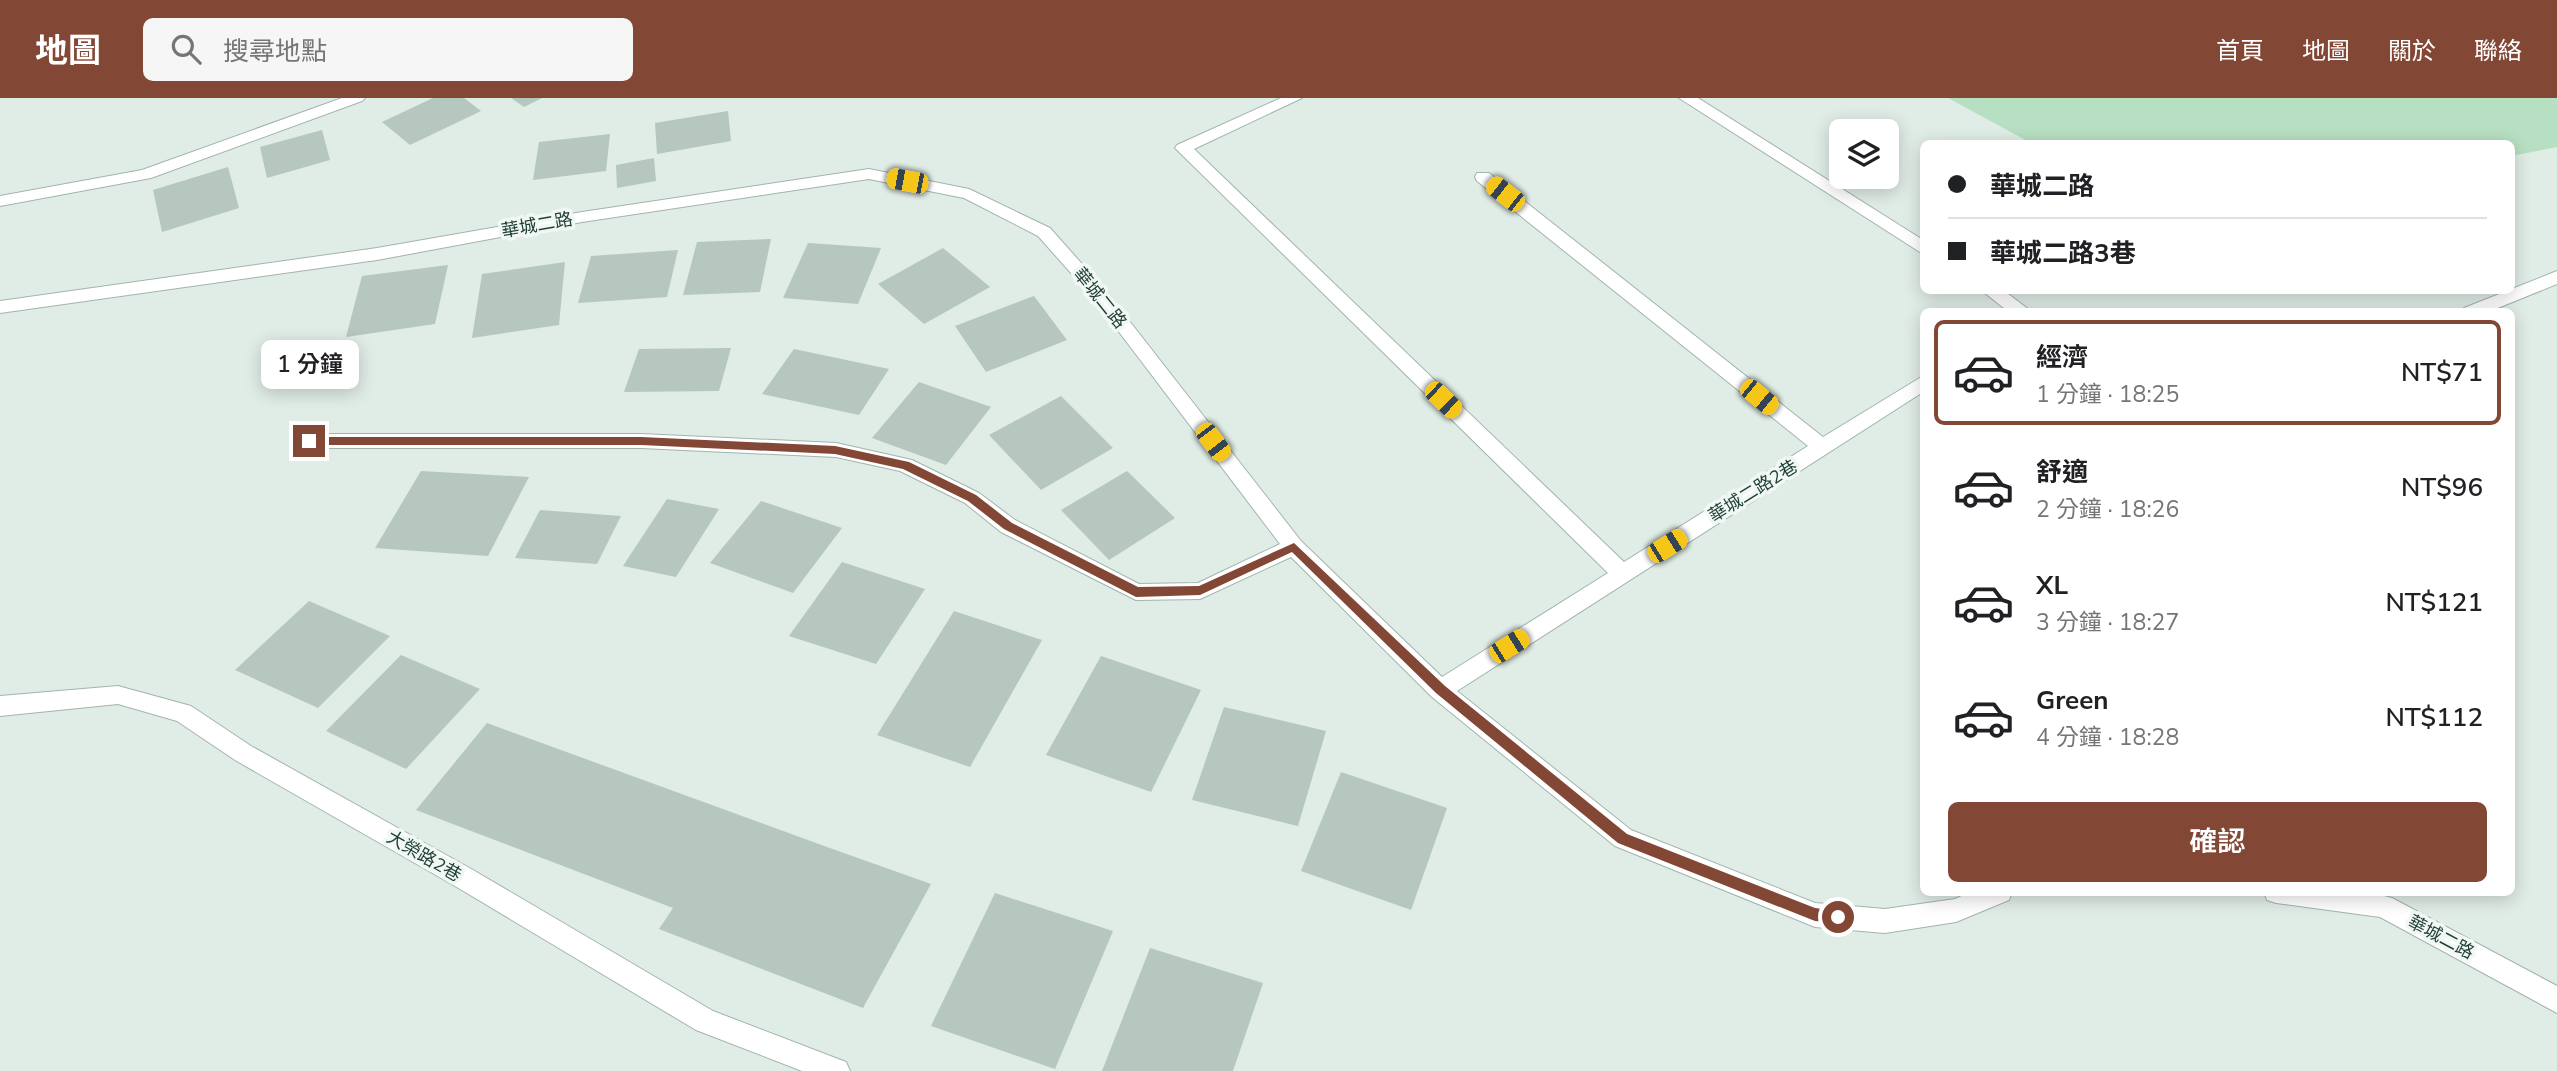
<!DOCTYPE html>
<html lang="zh-TW">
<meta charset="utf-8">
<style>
:root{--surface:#fff;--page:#f6f6f6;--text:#202124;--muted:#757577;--line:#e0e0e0;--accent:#834736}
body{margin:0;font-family:"Nunito Sans","Noto Sans TC",sans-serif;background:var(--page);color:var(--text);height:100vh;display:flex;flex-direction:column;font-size:26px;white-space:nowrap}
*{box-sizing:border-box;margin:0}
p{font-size:23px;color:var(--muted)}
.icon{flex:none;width:38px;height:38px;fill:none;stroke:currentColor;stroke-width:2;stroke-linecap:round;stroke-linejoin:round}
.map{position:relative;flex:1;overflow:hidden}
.side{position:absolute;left:1920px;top:210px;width:595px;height:588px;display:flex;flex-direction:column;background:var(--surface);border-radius:10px;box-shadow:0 4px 18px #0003}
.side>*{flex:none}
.guide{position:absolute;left:1920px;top:42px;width:595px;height:154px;border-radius:10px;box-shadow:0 4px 18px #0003;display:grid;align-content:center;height:154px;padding:0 28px;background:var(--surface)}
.controls{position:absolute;left:1829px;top:21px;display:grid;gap:14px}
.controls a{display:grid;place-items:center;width:70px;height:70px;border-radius:10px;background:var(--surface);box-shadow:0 4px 18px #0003;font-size:35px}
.end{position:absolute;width:32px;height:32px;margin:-16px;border:9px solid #834736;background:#fff;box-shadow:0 0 0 4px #fff}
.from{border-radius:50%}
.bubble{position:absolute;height:49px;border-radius:10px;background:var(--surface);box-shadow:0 4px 18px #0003;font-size:23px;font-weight:600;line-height:49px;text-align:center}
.car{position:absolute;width:21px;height:42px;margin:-21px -10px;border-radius:9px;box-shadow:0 0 5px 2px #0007;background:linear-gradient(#f5c518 24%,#345 0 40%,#f5c518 0 76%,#345 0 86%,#f5c518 0)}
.guide b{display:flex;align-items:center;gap:24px;height:66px;font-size:26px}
.guide b+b{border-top:2px solid var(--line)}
.guide i{width:18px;height:18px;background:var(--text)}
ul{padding:12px 0 0;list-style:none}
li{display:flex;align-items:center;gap:21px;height:105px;margin:0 14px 10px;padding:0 14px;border:4px solid transparent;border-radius:10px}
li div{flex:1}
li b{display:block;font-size:26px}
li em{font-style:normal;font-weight:600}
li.on{border-color:var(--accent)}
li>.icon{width:63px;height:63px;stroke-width:1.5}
.button{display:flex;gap:14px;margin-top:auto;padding:14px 28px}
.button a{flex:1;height:80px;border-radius:10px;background:var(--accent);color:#fff;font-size:28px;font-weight:600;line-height:80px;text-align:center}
header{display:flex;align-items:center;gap:42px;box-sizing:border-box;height:98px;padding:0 35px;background:var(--accent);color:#fff}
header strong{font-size:33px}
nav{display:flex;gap:38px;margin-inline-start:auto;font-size:24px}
.search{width:490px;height:63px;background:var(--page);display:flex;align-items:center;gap:18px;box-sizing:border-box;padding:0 24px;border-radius:10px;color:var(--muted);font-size:26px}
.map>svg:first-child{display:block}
.green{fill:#b7dfc1}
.building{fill:#b5c7bf}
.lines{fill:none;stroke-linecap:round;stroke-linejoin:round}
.minor-casing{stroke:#a2b4ad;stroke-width:2}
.minor{fill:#fff;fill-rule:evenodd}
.route{fill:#834736}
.labels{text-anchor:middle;stroke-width:7;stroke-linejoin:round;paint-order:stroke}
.street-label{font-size:18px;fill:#1f3e35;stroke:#f1f8f4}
</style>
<header>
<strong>地圖</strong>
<div class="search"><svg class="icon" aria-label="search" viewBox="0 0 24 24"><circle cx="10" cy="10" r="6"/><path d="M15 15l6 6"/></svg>搜尋地點</div>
<nav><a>首頁</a><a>地圖</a><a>關於</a><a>聯絡</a></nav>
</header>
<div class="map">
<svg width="2557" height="973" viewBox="0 0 2557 973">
<rect width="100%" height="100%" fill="#e0ece6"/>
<polygon class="green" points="1948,0 2557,0 2557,49 2511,58 2511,46 2031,45"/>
<g class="building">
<polygon points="433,0 464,0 481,13 410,47 382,24"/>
<polygon points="511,0 542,0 524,9"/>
<polygon points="728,13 731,43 657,56 655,25"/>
<polygon points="322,32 330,62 267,80 260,49"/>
<polygon points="610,36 606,73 533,82 539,44"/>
<polygon points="654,60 656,83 617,90 616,67"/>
<polygon points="228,69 239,110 162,134 153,92"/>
<polygon points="771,141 760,194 683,197 697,144"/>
<polygon points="808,145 881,150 858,206 783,200"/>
<polygon points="943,150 990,189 924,226 878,186"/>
<polygon points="678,152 667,199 578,205 591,158"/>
<polygon points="565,164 559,227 472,240 482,176"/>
<polygon points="448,167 435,226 346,239 362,178"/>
<polygon points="1034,198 1067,242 986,274 955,228"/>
<polygon points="731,250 719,293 624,294 639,251"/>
<polygon points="794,251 889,271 859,317 762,296"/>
<polygon points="919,284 991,309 946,367 872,340"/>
<polygon points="1061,298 1113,350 1041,392 989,337"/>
<polygon points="421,373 529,379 488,458 375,450"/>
<polygon points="1127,373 1175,420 1109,462 1061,412"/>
<polygon points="667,401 719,411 676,479 623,468"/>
<polygon points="761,403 842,430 793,495 710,465"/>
<polygon points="540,412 621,418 597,466 515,460"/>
<polygon points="842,464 925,491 876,566 789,538"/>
<polygon points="309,503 390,538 318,610 235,572"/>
<polygon points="954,513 1042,542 970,669 877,637"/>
<polygon points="401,557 480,591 406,671 326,633"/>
<polygon points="1101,558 1201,592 1151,694 1046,657"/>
<polygon points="1224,609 1326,633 1298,728 1192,702"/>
<polygon points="487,625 827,749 931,786 863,910 659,831 673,810 416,712"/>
<polygon points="1341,674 1447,710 1411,812 1301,773"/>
<polygon points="995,795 1113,833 1055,971 931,928"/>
<polygon points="1150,850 1263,885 1233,973 1102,973"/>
</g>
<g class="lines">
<g class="minor-casing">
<g id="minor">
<polygon points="342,0 365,0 362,3 151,80 0,108 0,98 142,72"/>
<polygon points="1281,0 1302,0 1194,51 1624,464 1808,348 1477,83 1475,79 1477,75 1489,75 1823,339 1923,278 1923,294 1457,593 1631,732 1815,805 1885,811 1955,801 1970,794 2012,794 2009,802 1956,824 1885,835 1815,829 1615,748 1432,599 1291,459 1200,501 1136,502 1001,434 965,405 900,373 836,359 641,350 309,350 302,348 299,343 302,338 309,336 641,336 836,345 912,362 979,395 1015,422 1139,486 1198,485 1280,446 1094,201 1038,138 964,100 869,81 582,124 377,162 0,215 0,203 377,150 582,114 869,71 969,91 1050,130 1106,193 1301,443 1442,579 1608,475 1175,50 1177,47"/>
<polygon points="1679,0 1698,0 1923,142 1923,156"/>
<polygon points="2557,173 2557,186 2488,214 2461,214 2464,210"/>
<polygon points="1981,192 2003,192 2032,214 2009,214"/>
<polygon points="118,588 191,608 251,648 473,772 713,913 846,964 850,973 802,973 696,932 455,788 235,662 177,623 118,606 0,618 0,598"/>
<polygon points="2264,794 2368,794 2392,800 2557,888 2557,915 2380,819 2276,805 2267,802"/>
</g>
</g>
<use href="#minor" class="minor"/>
</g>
<polygon class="route" points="309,339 641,339 835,348 909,364 976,397 1012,425 1138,489 1199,488 1294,445 1445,588 1627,736 1815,810 1838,813 1845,819 1838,825 1815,823 1618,745 1436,595 1292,454 1200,497 1136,499 1004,431 968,403 903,371 835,356 641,347 309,347 304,343"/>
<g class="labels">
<g class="street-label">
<text transform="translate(537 127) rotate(-10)" y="6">華城二路</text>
<text transform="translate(1100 200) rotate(51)" y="6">華城二路</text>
<text transform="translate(1753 393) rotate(-32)" y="6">華城二路2巷</text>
<text transform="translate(424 758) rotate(30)" y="6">大榮路2巷</text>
<text transform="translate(2441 839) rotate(28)" y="6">華城二路</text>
</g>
</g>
</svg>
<div class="controls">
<a><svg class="icon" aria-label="layers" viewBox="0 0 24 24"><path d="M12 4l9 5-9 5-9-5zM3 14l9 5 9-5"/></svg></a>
</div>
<i class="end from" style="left:1838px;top:819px"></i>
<i class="end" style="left:309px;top:343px"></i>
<div class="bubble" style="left:261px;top:242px;width:98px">1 分鐘</div>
<i class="car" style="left:907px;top:83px;rotate:281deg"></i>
<i class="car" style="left:1505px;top:96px;rotate:308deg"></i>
<i class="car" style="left:1759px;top:299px;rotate:129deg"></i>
<i class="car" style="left:1443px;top:302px;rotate:134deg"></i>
<i class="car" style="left:1213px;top:344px;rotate:143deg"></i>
<i class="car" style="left:1667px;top:448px;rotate:58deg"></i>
<i class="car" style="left:1509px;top:548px;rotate:58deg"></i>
<div class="guide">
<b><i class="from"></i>華城二路</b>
<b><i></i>華城二路3巷</b>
</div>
<section class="side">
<ul>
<li class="on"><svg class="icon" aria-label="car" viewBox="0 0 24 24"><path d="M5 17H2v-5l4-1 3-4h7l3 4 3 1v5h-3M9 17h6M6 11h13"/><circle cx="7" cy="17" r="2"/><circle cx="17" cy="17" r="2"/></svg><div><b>經濟</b><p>1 分鐘 · 18:25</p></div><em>NT$71</em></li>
<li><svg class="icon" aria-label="car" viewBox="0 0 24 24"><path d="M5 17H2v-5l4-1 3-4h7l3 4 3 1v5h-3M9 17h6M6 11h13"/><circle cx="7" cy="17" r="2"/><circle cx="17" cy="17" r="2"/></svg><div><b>舒適</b><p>2 分鐘 · 18:26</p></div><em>NT$96</em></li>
<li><svg class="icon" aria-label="car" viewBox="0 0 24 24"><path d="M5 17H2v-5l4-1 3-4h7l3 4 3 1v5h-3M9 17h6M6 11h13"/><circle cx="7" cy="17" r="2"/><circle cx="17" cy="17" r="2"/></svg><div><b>XL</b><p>3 分鐘 · 18:27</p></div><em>NT$121</em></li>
<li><svg class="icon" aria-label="car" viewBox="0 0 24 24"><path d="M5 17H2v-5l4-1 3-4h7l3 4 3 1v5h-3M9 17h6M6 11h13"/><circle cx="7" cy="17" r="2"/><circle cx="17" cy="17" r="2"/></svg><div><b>Green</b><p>4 分鐘 · 18:28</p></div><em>NT$112</em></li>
</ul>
<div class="button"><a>確認</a></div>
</section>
</div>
